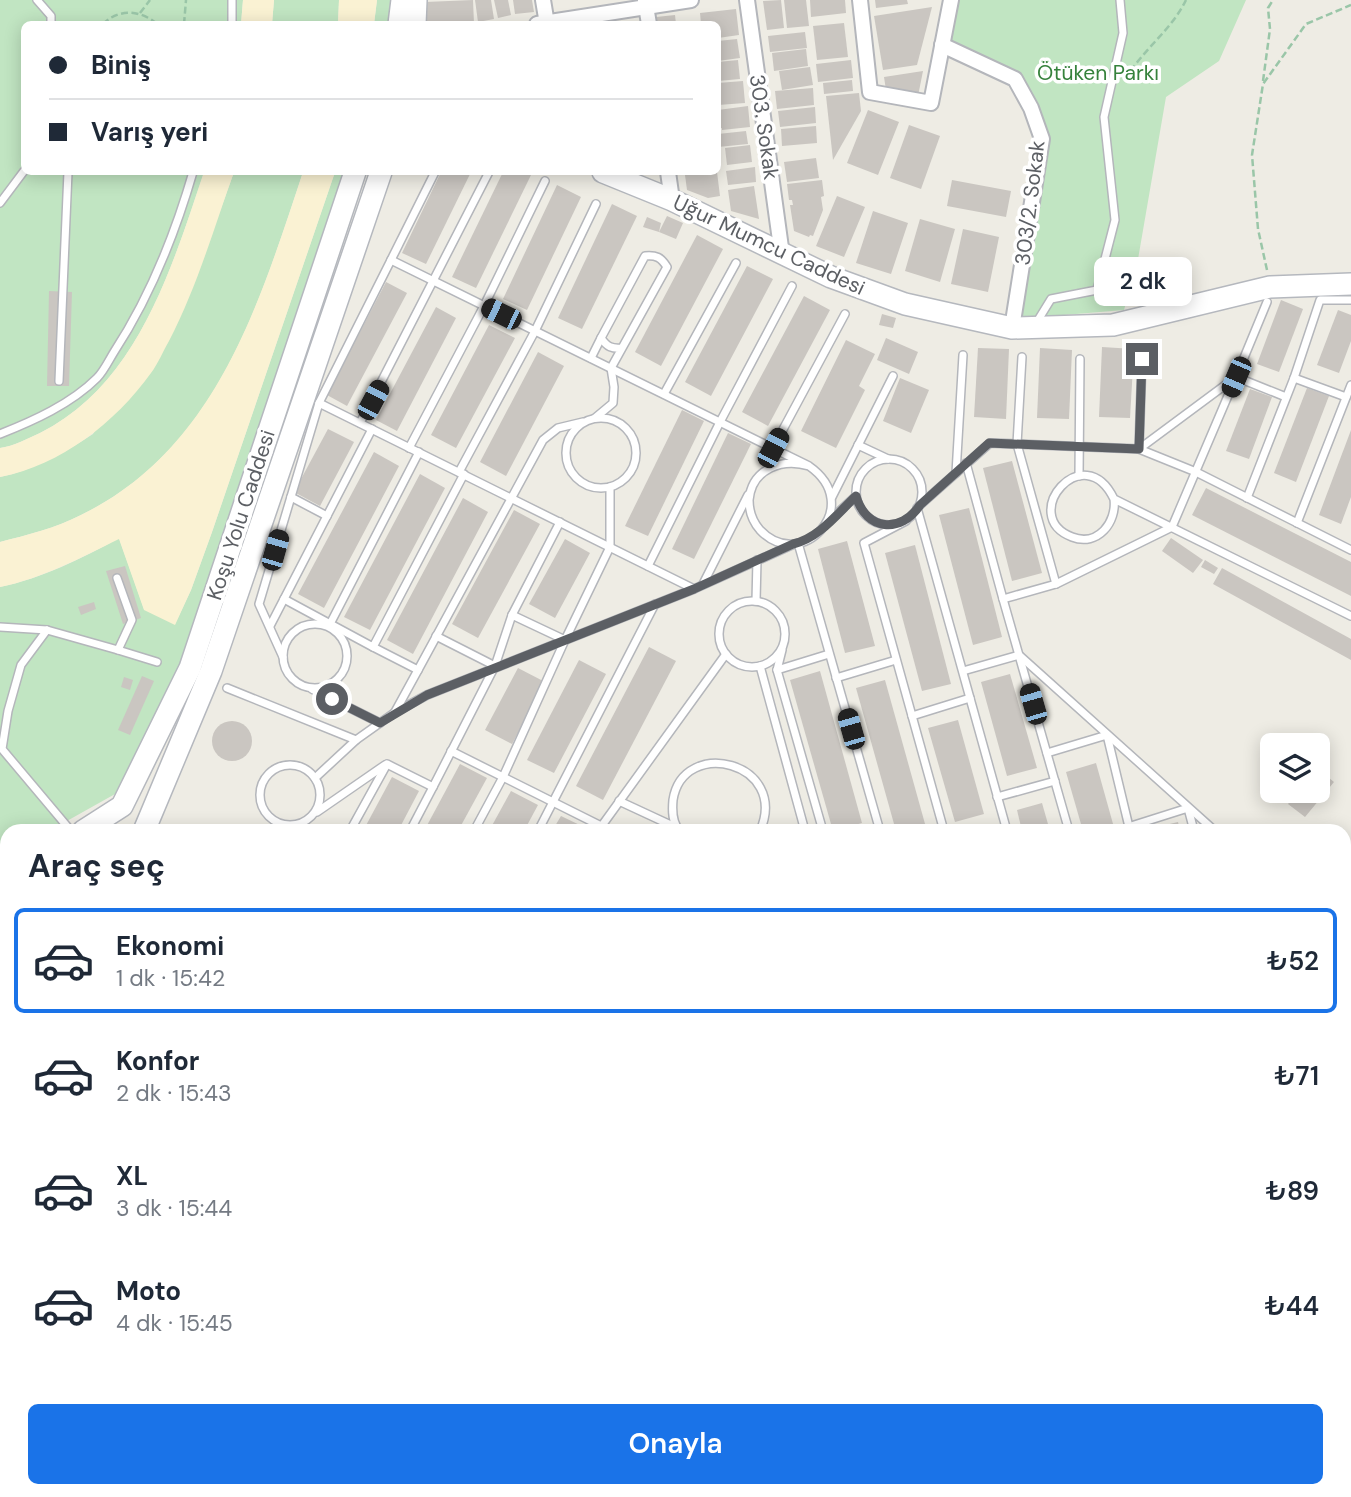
<!DOCTYPE html>
<html lang="tr">
<meta charset="utf-8">
<style>
:root{--surface:#fff;--page:#f2f2f3;--text:#1f2937;--muted:#747a83;--line:#e0e1e3;--accent:#1a73e8}
body{margin:0;font-family:"DM Sans",sans-serif;background:var(--page);color:var(--text);height:100vh;display:flex;flex-direction:column;font-size:26px;white-space:nowrap}
*{box-sizing:border-box;margin:0}
p{font-size:23px;color:var(--muted)}
.icon{flex:none;width:38px;height:38px;fill:none;stroke:currentColor;stroke-width:2;stroke-linecap:round;stroke-linejoin:round}
.map{position:relative;flex:1;overflow:hidden}
.panel{position:absolute;left:0px;top:824px;width:1351px;height:674px;display:flex;flex-direction:column;background:var(--surface);border-radius:21px 21px 0 0;box-shadow:0 4px 18px #0003}
.panel>*{flex:none}
.banner{position:absolute;left:21px;top:21px;width:700px;height:154px;border-radius:10px;box-shadow:0 4px 18px #0003;display:grid;align-content:center;height:154px;padding:0 28px;background:var(--surface)}
.fabs{position:absolute;left:1260px;top:733px;display:grid;gap:14px}
.fabs a{display:grid;place-items:center;width:70px;height:70px;border-radius:10px;background:var(--surface);box-shadow:0 4px 18px #0003;font-size:35px}
.end{position:absolute;width:32px;height:32px;margin:-16px;border:9px solid #5c5f64;background:#fff;box-shadow:0 0 0 4px #fff}
.from{border-radius:50%}
.bubble{position:absolute;height:49px;border-radius:10px;background:var(--surface);box-shadow:0 4px 18px #0003;font-size:23px;font-weight:600;line-height:49px;text-align:center}
.car{position:absolute;width:21px;height:42px;margin:-21px -10px;border-radius:9px;box-shadow:0 0 5px 2px #0007;background:linear-gradient(#222 24%,#8ab4d8 0 40%,#222 0 76%,#8ab4d8 0 86%,#222 0)}
.banner b{display:flex;align-items:center;gap:24px;height:66px;font-size:26px}
.banner b+b{border-top:2px solid var(--line)}
.banner i{width:18px;height:18px;background:var(--text)}
ul{padding:0;list-style:none}
li{display:flex;align-items:center;gap:21px;height:105px;margin:0 14px 10px;padding:0 14px;border:4px solid transparent;border-radius:10px}
li div{flex:1}
li b{display:block;font-size:26px}
li em{font-style:normal;font-weight:600}
li.selected{border-color:var(--accent)}
li>.icon{width:63px;height:63px;stroke-width:1.5}
h2{padding:0 28px;font-size:32px;line-height:84px}
.cta{display:flex;gap:14px;margin-top:auto;padding:14px 28px}
.cta a{flex:1;height:80px;border-radius:10px;background:var(--accent);color:#fff;font-size:28px;font-weight:600;line-height:80px;text-align:center}
.map>svg:first-child{display:block}
.green{fill:#c1e5c2}
.sand{fill:#faf2d3}
.building{fill:#cac6c1}
.lines{fill:none;stroke-linecap:round;stroke-linejoin:round}
.lane-casing{stroke:#b4b6bb;stroke-width:10}
.street-casing{stroke:#b4b6bb;stroke-width:18}
.secondary-casing{stroke:#b5b8be;stroke-width:24}
.path{stroke:#9ac6a8;stroke-width:2.5;stroke-dasharray:7 3.5;stroke-linecap:butt}
.lane{stroke:#fff;stroke-width:7}
.street{stroke:#fff;stroke-width:14}
.secondary{stroke:#fff;stroke-width:21}
.route{stroke:#5c5f64;stroke-width:9}
.labels{text-anchor:middle;stroke-width:7;stroke-linejoin:round;paint-order:stroke}
.park-label{font-size:21px;fill:#36823c;stroke:#fff}
.street-label{font-size:21px;fill:#5c5f64;stroke:#fff}
</style>
<div class="map">
<svg width="1351" height="1497" viewBox="0 0 1351 1497">
<rect width="100%" height="100%" fill="#eeece4"/>
<g class="green">
<path d="M0,0H243L241,24H24V172H204C172,267 138,384 40,433C27,439 14,446 0,448Z"/>
<polygon points="274,0 339,0 338,24 272,24"/>
<polygon points="377,0 396,0 392,24 374,24"/>
<polygon points="951,0 1246,0 1219,61 1166,97 1137,265 1124,310 1052,316 1021,316 1042,139 1015,79 942,45"/>
<path d="M234,172H303C259,304 217,449 81,515C56,528 27,535 0,542V477C34,470 64,453 93,434L212,233Z"/>
<path d="M335,172H349L181,666L124,789L49,831H7V850L0,852V587C43,578 81,559 119,538L144,609L175,624L191,590L212,532Z"/>
</g>
<g class="sand">
<polygon points="243,0 274,0 272,24 241,24"/>
<polygon points="339,0 377,0 374,24 338,24"/>
<path d="M204,172H234C214,228 197,287 169,341C163,351 158,364 151,373C115,423 61,465 0,477V448C14,446 27,439 40,433C138,384 172,267 204,172Z"/>
<path d="M303,172H335L212,532L191,590L175,625L144,610L119,539C80,558 43,578 0,587V542C27,535 56,528 81,515C216,449 259,304 303,172Z"/>
</g>
<g class="building">
<polygon points="473,0 474,24 427,24 425,2"/>
<polygon points="475,0 491,0 494,19 478,22"/>
<polygon points="494,0 508,0 511,15 498,18"/>
<polygon points="513,0 532,0 534,12 515,14"/>
<polygon points="781,0 784,28 767,30 763,1"/>
<polygon points="784,0 806,0 809,26 787,28"/>
<polygon points="810,0 845,0 846,13 811,17"/>
<polygon points="875,0 907,0 908,4 876,8"/>
<polygon points="932,7 917,65 883,70 874,16"/>
<polygon points="736,9 739,35 718,38 718,24 701,24 700,13"/>
<polygon points="675,15 676,24 657,24 656,17"/>
<polygon points="844,23 848,57 817,60 813,26"/>
<polygon points="805,32 807,48 770,52 768,36"/>
<polygon points="737,39 740,58 718,61 718,41"/>
<polygon points="806,49 808,66 774,71 772,53"/>
<polygon points="738,60 740,79 718,81 718,62"/>
<polygon points="851,60 853,78 818,82 816,64"/>
<polygon points="810,67 813,85 782,90 779,71"/>
<polygon points="923,71 918,96 886,90 884,77"/>
<polygon points="852,80 853,91 824,94 823,83"/>
<polygon points="743,81 745,103 718,105 718,83"/>
<polygon points="813,88 814,105 777,109 775,91"/>
<polygon points="859,93 861,111 833,160 826,96"/>
<polygon points="748,106 750,127 722,130 722,128 718,129 718,110"/>
<polygon points="815,107 816,123 780,127 778,111"/>
<polygon points="868,110 899,122 878,175 847,163"/>
<polygon points="909,125 940,136 921,189 890,178"/>
<polygon points="816,126 817,143 782,146 781,129"/>
<polygon points="746,131 748,144 718,147 718,134"/>
<polygon points="750,145 752,162 727,165 725,148"/>
<polygon points="816,158 819,178 787,182 784,162"/>
<polygon points="755,167 756,182 728,185 726,171"/>
<polygon points="441,172 471,172 426,264 402,253"/>
<polygon points="503,172 524,172 531,175 476,288 452,277"/>
<polygon points="717,172 720,196 708,198 687,190 685,175"/>
<polygon points="822,180 824,196 821,197 823,210 813,236 810,235 809,237 794,231 790,205 793,205 792,200 789,200 787,184"/>
<polygon points="952,180 1011,191 1006,217 947,206"/>
<polygon points="557,185 581,197 527,310 503,299"/>
<polygon points="754,186 759,219 731,211 728,190"/>
<polygon points="837,196 865,207 844,257 816,246"/>
<polygon points="612,204 637,216 582,329 558,318"/>
<polygon points="873,211 908,223 891,274 856,263"/>
<polygon points="667,216 683,223 676,239 659,232"/>
<polygon points="647,217 661,223 659,232 643,227"/>
<polygon points="920,219 955,229 940,282 905,271"/>
<polygon points="963,229 999,237 988,292 951,284"/>
<polygon points="697,235 723,249 661,366 635,352"/>
<polygon points="747,266 773,279 711,396 685,382"/>
<polygon points="386,282 407,293 347,406 327,395"/>
<polygon points="49,291 72,292 69,386 47,386"/>
<polygon points="804,296 830,310 768,426 742,412"/>
<polygon points="1281,300 1303,309 1279,372 1257,364"/>
<polygon points="436,307 456,318 397,431 376,420"/>
<polygon points="1338,310 1351,315 1351,341 1339,373 1317,365"/>
<polygon points="882,314 896,318 893,328 879,325"/>
<polygon points="489,325 515,338 456,448 431,435"/>
<polygon points="886,338 918,352 909,374 877,360"/>
<polygon points="846,340 875,354 859,386 865,390 836,448 801,431"/>
<polygon points="1102,347 1134,349 1130,418 1099,417"/>
<polygon points="978,348 1009,349 1006,419 974,417"/>
<polygon points="1040,348 1072,350 1069,419 1037,418"/>
<polygon points="538,352 564,366 506,476 480,462"/>
<polygon points="900,378 929,390 911,433 883,421"/>
<polygon points="1307,388 1329,396 1296,482 1274,473"/>
<polygon points="1250,389 1272,397 1249,459 1226,451"/>
<polygon points="682,410 704,421 648,536 625,526"/>
<polygon points="328,429 354,442 320,506 294,492"/>
<polygon points="1351,430 1351,497 1341,524 1319,515"/>
<polygon points="728,433 751,444 694,559 672,549"/>
<polygon points="374,452 399,466 324,608 298,594"/>
<polygon points="1012,461 1042,573 1012,581 983,468"/>
<polygon points="420,474 445,488 370,630 344,617"/>
<polygon points="1206,488 1351,562 1351,596 1192,515"/>
<polygon points="463,498 488,512 413,654 387,640"/>
<polygon points="969,508 1002,637 973,645 939,515"/>
<polygon points="514,510 540,524 478,638 452,624"/>
<polygon points="1171,538 1203,560 1193,573 1162,551"/>
<polygon points="565,539 590,553 555,618 529,604"/>
<polygon points="847,541 875,646 845,653 818,549"/>
<polygon points="915,545 951,684 922,691 885,553"/>
<polygon points="1205,560 1218,568 1214,574 1201,567"/>
<polygon points="125,566 141,618 123,624 106,571"/>
<polygon points="1222,568 1351,639 1351,660 1213,584"/>
<polygon points="94,602 96,609 81,615 78,607"/>
<polygon points="649,647 676,661 603,800 576,786"/>
<polygon points="579,660 606,674 554,773 527,760"/>
<polygon points="518,668 545,682 512,744 485,730"/>
<polygon points="820,671 862,823 833,831 790,680"/>
<polygon points="1010,674 1037,768 1007,776 981,682"/>
<polygon points="142,676 154,681 130,735 118,730"/>
<polygon points="124,677 133,680 130,690 121,687"/>
<polygon points="885,680 927,831 896,831 856,688"/>
<polygon points="958,720 984,814 955,822 928,728"/>
<circle cx="232" cy="741" r="20"/>
<polygon points="1096,763 1115,831 1083,831 1066,772"/>
<polygon points="460,764 487,778 458,831 424,831"/>
<polygon points="1318,769 1334,782 1305,817 1288,804 1298,791 1318,791"/>
<polygon points="392,777 419,791 398,831 363,831"/>
<polygon points="511,791 538,805 524,831 489,831"/>
<polygon points="1042,803 1050,831 1022,831 1017,810"/>
<polygon points="561,816 588,829 587,831 552,831"/>
<polygon points="1178,822 1180,831 1145,831 1145,830"/>
<polygon points="0,931 7,932 7,963 0,971"/>
<polygon points="0,1034 7,1034 7,1102 0,1101"/>
<polygon points="1351,1189 1351,1245 1347,1246 1346,1233 1348,1233 1344,1212 1344,1190"/>
<polygon points="1351,1286 1351,1334 1344,1336 1344,1290 1345,1287"/>
<polygon points="7,1301 7,1334 0,1329 0,1312"/>
<polygon points="0,1348 7,1352 7,1371 0,1367"/>
<polygon points="0,1377 7,1381 7,1392 0,1403"/>
<polygon points="7,1395 7,1417 0,1412 0,1406"/>
</g>
<g class="lines">
<g class="lane-casing">
<g id="lane">
<polyline points="37,0 51,16 51,24"/>
<polyline points="232,0 232,24"/>
<polyline points="0,203 24,171"/>
<polyline points="391,260 435,172"/>
<polyline points="1035,325 1051,299 1097,290 1115,220 1104,117 1123,33 1120,0"/>
<polyline points="591,358 601,338"/>
<polyline points="1294,378 1346,397"/>
<polyline points="59,381 68,172"/>
<polyline points="664,394 736,263"/>
<path d="M319,403L391,260L809,466C866,506 801,574 760,530C753,522 749,511 749,500C752,468 783,458 809,466"/>
<circle cx="601" cy="453" r="35"/>
<path d="M595,418L613,403L614,387L611,368L667,267C661,257 656,255 645,256L601,338C607,347 612,349 622,348"/>
<polyline points="360,423 489,172"/>
<path d="M0,434C33,421 71,404 97,378C104,371 109,360 114,352C150,297 175,234 193,172"/>
<polyline points="858,445 888,459"/>
<polyline points="409,448 484,306 545,181"/>
<polyline points="773,448 845,314"/>
<polyline points="1139,449 1196,472 1351,550"/>
<polyline points="1139,449 1236,377 1267,302"/>
<circle cx="889" cy="492" r="33"/>
<polyline points="966,463 1003,599 1056,584 1017,444 1022,357"/>
<polyline points="459,472 535,331 596,204"/>
<polyline points="956,473 963,355"/>
<polyline points="1079,476 1080,359"/>
<polyline points="291,497 327,516"/>
<polyline points="832,497 893,376"/>
<polyline points="1247,498 1294,378 1320,300 1351,300"/>
<path d="M1114,499C1117,522 1098,547 1072,537C1017,516 1084,436 1114,499L1351,616"/>
<polyline points="920,505 990,443 1139,449 1142,359"/>
<polyline points="917,508 1007,831"/>
<polyline points="830,520 856,496"/>
<polyline points="906,521 864,543 944,831"/>
<polyline points="1297,523 1351,385"/>
<polyline points="798,543 880,831"/>
<polyline points="648,566 720,422 792,286"/>
<polyline points="117,578 132,620 118,650 157,662"/>
<polyline points="703,584 748,495"/>
<polyline points="1056,584 1172,527 1236,377 1286,397"/>
<polyline points="284,599 373,647 464,474"/>
<polyline points="1003,599 1069,831"/>
<polyline points="756,601 757,560"/>
<circle cx="752" cy="634" r="33"/>
<polyline points="512,615 565,640 610,547 610,487"/>
<circle cx="315" cy="656" r="32"/>
<polyline points="270,626 372,429"/>
<polyline points="329,626 419,452"/>
<polyline points="0,627 47,630 118,650"/>
<polyline points="47,630 21,665 8,711 2,749 71,831"/>
<polyline points="436,636 495,666"/>
<polyline points="373,647 418,670 543,440 558,428 583,422"/>
<polyline points="782,650 777,670 823,831"/>
<polyline points="283,657 259,604 319,403 694,589"/>
<polyline points="760,666 805,831"/>
<polyline points="777,670 829,654"/>
<polyline points="963,671 1019,655 1215,831"/>
<polyline points="836,678 896,660"/>
<polyline points="227,688 356,740 394,713 427,695 694,589 792,545"/>
<polyline points="312,689 380,723"/>
<polyline points="395,712 418,670"/>
<polyline points="912,716 970,698"/>
<polyline points="451,751 601,826"/>
<polyline points="1047,753 1107,735 1130,831"/>
<circle cx="290" cy="795" r="30"/>
<polyline points="315,778 356,740"/>
<polyline points="997,797 1055,781"/>
<polyline points="619,801 675,827"/>
<polyline points="317,812 385,765"/>
<polyline points="1128,827 1188,808 1194,831"/>
<polyline points="350,831 387,764 433,787 495,666 512,615 560,522"/>
<polyline points="410,831 433,787"/>
<polyline points="474,831 503,777 565,640"/>
<polyline points="538,831 655,604"/>
<polyline points="598,831 726,654"/>
<path d="M680,831C672,823 672,811 673,800C683,736 790,762 760,831"/>
<polyline points="992,831 1006,828"/>
<polyline points="0,1140 7,1141"/>
</g>
</g>
<g class="street-casing">
<g id="street">
<polyline points="543,0 547,24"/>
<polyline points="645,0 649,24"/>
<polyline points="747,0 782,255"/>
<polyline points="860,0 870,92 931,103 951,0"/>
<polyline points="537,24 691,0"/>
<polyline points="942,45 1015,79 1031,108 1042,139 1012,328"/>
<polyline points="668,172 672,200"/>
<polyline points="0,1009 7,1009"/>
<polyline points="1344,1096 1351,1096"/>
<polyline points="0,1339 7,1342"/>
<polyline points="1344,1357 1351,1356"/>
<polyline points="0,1419 7,1424"/>
<polyline points="0,1461 7,1463"/>
<polyline points="1311,1491 1311,1497"/>
<polyline points="31,1497 33,1491"/>
</g>
</g>
<g class="secondary-casing">
<g id="secondary">
<polyline points="399,24 402,0"/>
<polyline points="415,24 416,0"/>
<polyline points="603,172 672,200 831,277 905,304 1012,328 1113,325 1270,287 1351,284"/>
<polyline points="83,831 122,806 190,668 355,172"/>
<polyline points="144,831 211,671 381,172"/>
<polyline points="0,863 7,861"/>
<polyline points="0,896 7,896"/>
<polyline points="1344,910 1351,906"/>
<polyline points="97,1491 98,1497"/>
</g>
</g>
<g class="path">
<polyline points="140,13 150,0"/>
<path d="M103,24C119,8 141,10 157,24"/>
<polyline points="184,24 186,0"/>
<path d="M1125,80C1142,50 1171,31 1186,0"/>
<polyline points="1263,81 1270,29 1268,8 1273,0"/>
<polyline points="1267,270 1258,229 1252,155 1263,84 1306,24 1351,5"/>
<polyline points="590,1491 590,1497"/>
<polyline points="596,1491 600,1497"/>
<polyline points="991,1497 991,1491"/>
</g>
<use href="#lane" class="lane"/>
<use href="#street" class="street"/>
<use href="#secondary" class="secondary"/>
</g>
<g class="lines">
<path class="route" d="M332,699L380,723L427,695L694,589L793,544C819,538 837,514 856,496C866,531 901,534 920,505L989,443L1139,449L1142,359"/>
</g>
<g class="labels">
<g class="park-label">
<text x="1098" y="80">Ötüken Parkı</text>
</g>
<g class="street-label">
<text transform="translate(764 127) rotate(82)" y="7">303. Sokak</text>
<text transform="translate(1030 203) rotate(-83)" y="7">303/2. Sokak</text>
<text transform="translate(769 245) rotate(25)" y="7">Uğur Mumcu Caddesi</text>
<text transform="translate(241 515) rotate(-72)" y="7">Koşu Yolu Caddesi</text>
</g>
</g>
</svg>
<div class="fabs">
<a><svg class="icon" aria-label="layers" viewBox="0 0 24 24"><path d="M12 4l9 5-9 5-9-5zM3 14l9 5 9-5"/></svg></a>
</div>
<i class="end from" style="left:332px;top:699px"></i>
<i class="end" style="left:1142px;top:359px"></i>
<div class="bubble" style="left:1094px;top:257px;width:98px">2 dk</div>
<i class="car" style="left:501px;top:314px;rotate:296deg"></i>
<i class="car" style="left:1236px;top:377px;rotate:203deg"></i>
<i class="car" style="left:373px;top:400px;rotate:28deg"></i>
<i class="car" style="left:773px;top:448px;rotate:28deg"></i>
<i class="car" style="left:275px;top:550px;rotate:16deg"></i>
<i class="car" style="left:1033px;top:704px;rotate:344deg"></i>
<i class="car" style="left:851px;top:729px;rotate:344deg"></i>
<div class="banner">
<b><i class="from"></i>Biniş</b>
<b><i></i>Varış yeri</b>
</div>
<section class="panel">
<h2>Araç seç</h2>
<ul>
<li class="selected"><svg class="icon" aria-label="car" viewBox="0 0 24 24"><path d="M5 17H2v-5l4-1 3-4h7l3 4 3 1v5h-3M9 17h6M6 11h13"/><circle cx="7" cy="17" r="2"/><circle cx="17" cy="17" r="2"/></svg><div><b>Ekonomi</b><p>1 dk · 15:42</p></div><em>₺52</em></li>
<li><svg class="icon" aria-label="car" viewBox="0 0 24 24"><path d="M5 17H2v-5l4-1 3-4h7l3 4 3 1v5h-3M9 17h6M6 11h13"/><circle cx="7" cy="17" r="2"/><circle cx="17" cy="17" r="2"/></svg><div><b>Konfor</b><p>2 dk · 15:43</p></div><em>₺71</em></li>
<li><svg class="icon" aria-label="car" viewBox="0 0 24 24"><path d="M5 17H2v-5l4-1 3-4h7l3 4 3 1v5h-3M9 17h6M6 11h13"/><circle cx="7" cy="17" r="2"/><circle cx="17" cy="17" r="2"/></svg><div><b>XL</b><p>3 dk · 15:44</p></div><em>₺89</em></li>
<li><svg class="icon" aria-label="car" viewBox="0 0 24 24"><path d="M5 17H2v-5l4-1 3-4h7l3 4 3 1v5h-3M9 17h6M6 11h13"/><circle cx="7" cy="17" r="2"/><circle cx="17" cy="17" r="2"/></svg><div><b>Moto</b><p>4 dk · 15:45</p></div><em>₺44</em></li>
</ul>
<div class="cta"><a>Onayla</a></div>
</section>
</div>
